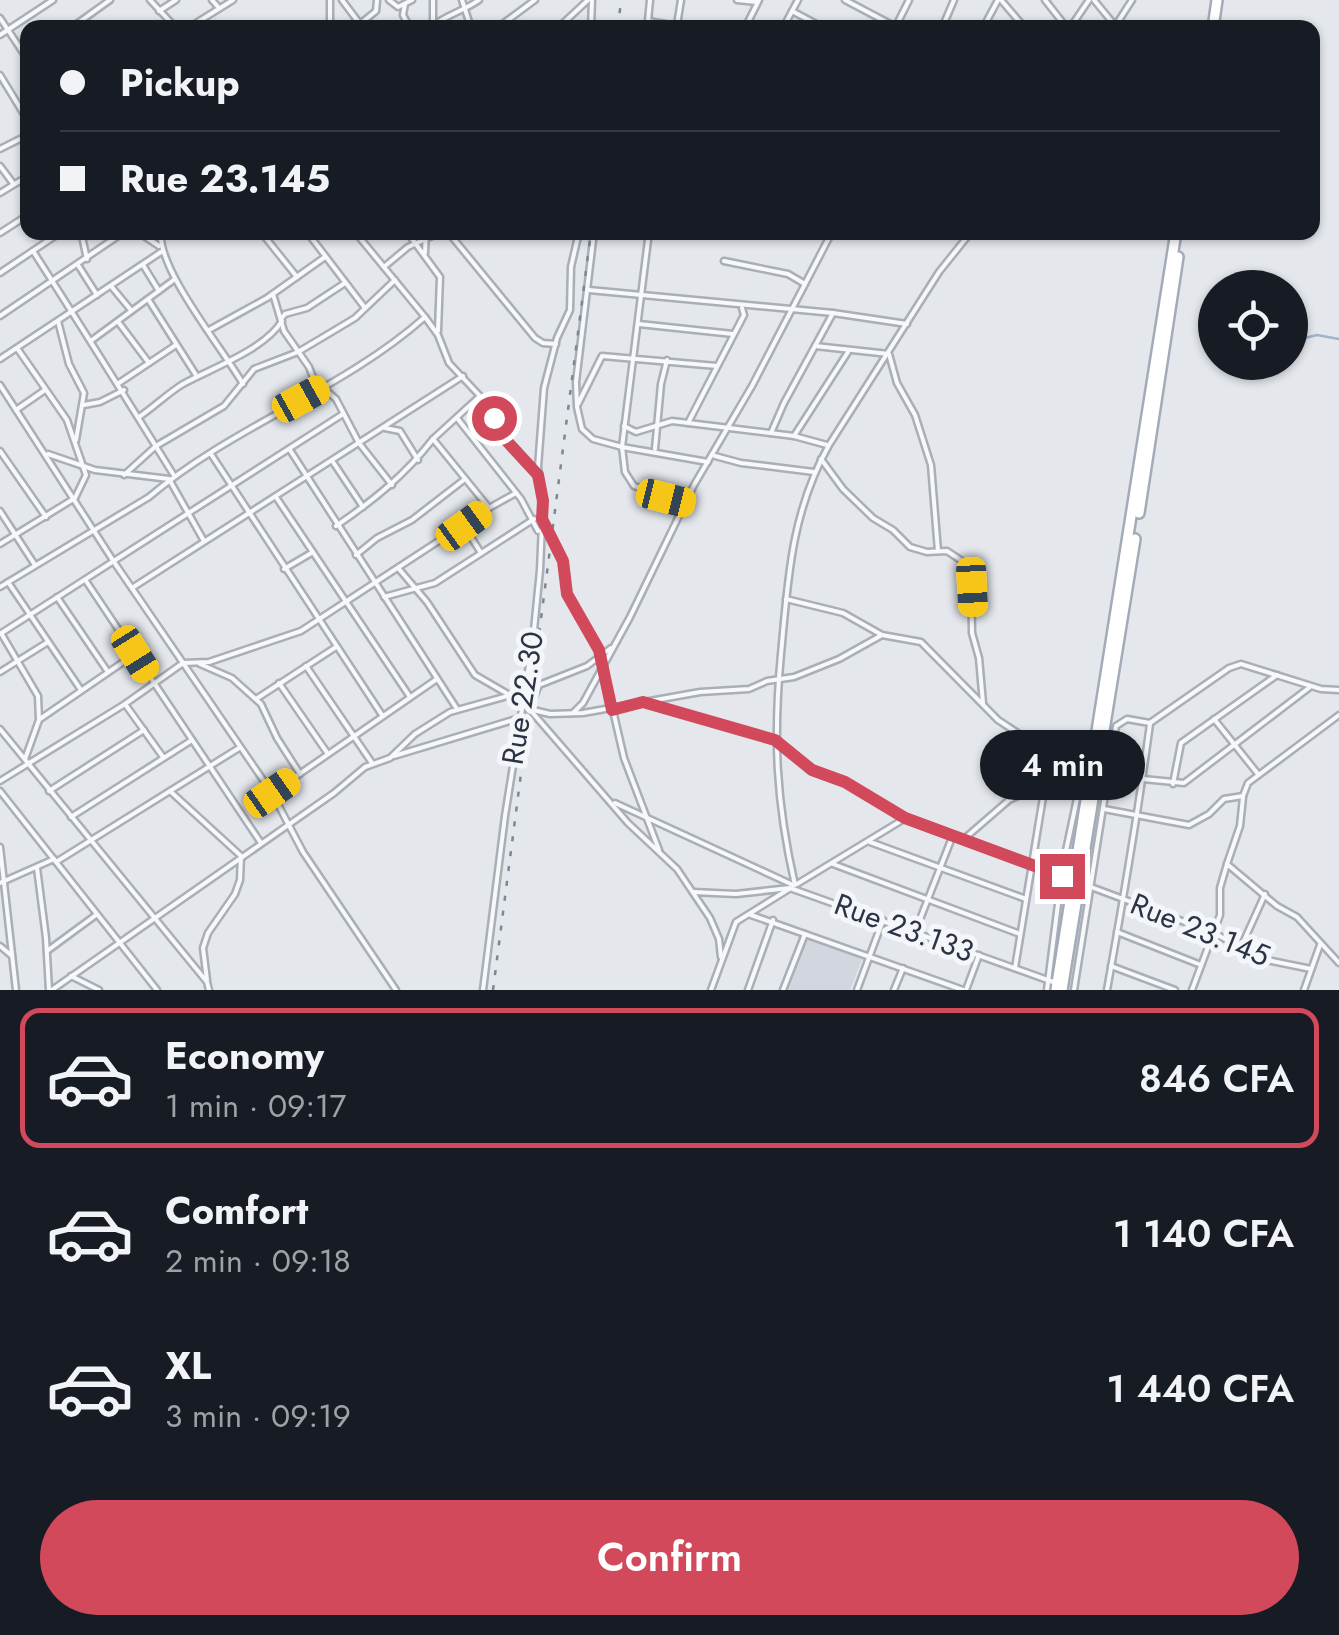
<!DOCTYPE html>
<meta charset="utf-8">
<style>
:root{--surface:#171b24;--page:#20242c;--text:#f1f3f6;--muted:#9ea1a6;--line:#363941;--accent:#d1495b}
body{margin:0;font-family:Jost,sans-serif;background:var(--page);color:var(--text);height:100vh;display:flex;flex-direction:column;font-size:38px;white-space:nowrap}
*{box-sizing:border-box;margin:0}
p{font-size:32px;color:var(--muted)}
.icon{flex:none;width:55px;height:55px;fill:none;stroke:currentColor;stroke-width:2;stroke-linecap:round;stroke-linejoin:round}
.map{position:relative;height:990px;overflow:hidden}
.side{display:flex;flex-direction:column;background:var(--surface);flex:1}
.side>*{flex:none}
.guide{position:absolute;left:20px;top:20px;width:1300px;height:220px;border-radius:20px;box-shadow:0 2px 8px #0004;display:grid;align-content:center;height:220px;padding:0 40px;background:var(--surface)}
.tools{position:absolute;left:1198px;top:270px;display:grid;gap:20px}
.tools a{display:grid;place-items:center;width:110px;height:110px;border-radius:50%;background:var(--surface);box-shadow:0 2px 8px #0004;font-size:50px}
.end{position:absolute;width:45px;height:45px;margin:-22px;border:12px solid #d1495b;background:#fff;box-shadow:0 0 0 5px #fff}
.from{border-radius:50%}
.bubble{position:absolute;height:70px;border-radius:35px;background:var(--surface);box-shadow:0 2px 8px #0004;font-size:32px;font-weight:600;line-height:70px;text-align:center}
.car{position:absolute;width:30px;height:60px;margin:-30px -15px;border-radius:12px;box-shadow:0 0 8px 2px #0007;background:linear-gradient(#f5c518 24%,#345 0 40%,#f5c518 0 76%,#345 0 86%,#f5c518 0)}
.guide b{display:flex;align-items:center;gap:35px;height:95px;font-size:38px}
.guide b+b{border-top:2px solid var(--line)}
.guide i{width:25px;height:25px;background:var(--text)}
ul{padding:18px 0 0;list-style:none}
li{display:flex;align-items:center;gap:30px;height:140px;margin:0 20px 15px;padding:0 20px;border:5px solid transparent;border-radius:20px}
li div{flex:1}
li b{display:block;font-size:38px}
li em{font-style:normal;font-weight:600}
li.selected{border-color:var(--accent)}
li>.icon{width:90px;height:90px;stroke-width:1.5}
.button{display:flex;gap:20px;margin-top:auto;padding:20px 40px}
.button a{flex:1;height:115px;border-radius:60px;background:var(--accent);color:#fff;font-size:40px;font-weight:600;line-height:115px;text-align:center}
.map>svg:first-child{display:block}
.built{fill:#d2d6de}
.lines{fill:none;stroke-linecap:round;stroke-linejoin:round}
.stream{stroke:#9fb4cc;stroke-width:2.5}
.minor-casing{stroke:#a9aeb7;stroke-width:9}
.primary-casing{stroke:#a3abb8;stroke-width:14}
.minor{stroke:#f7f8fa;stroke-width:4}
.primary{stroke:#fff;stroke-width:9}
.rail{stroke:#7d8696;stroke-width:2.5;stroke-dasharray:5 10;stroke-linecap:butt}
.route{stroke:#d1495b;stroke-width:12}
.labels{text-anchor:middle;stroke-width:10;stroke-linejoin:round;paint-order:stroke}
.street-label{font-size:30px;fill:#2b3445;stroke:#f4f6f9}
</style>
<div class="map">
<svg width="1339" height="990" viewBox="0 0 1339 990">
<rect width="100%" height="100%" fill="#e4e7ec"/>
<polygon class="built" points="806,936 863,957 850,990 786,990"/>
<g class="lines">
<polyline class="stream" points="1290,330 1305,338 1317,335 1339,339"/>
<g class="minor-casing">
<g id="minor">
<polyline points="150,0 176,28"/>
<polyline points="212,0 219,8"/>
<polyline points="342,0 360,24 376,11 377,0"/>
<polyline points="389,0 398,7 412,0"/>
<polyline points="433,0 433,25"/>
<polyline points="462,0 471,28"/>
<polyline points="650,0 648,21 689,28"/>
<polyline points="737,0 757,2"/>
<polyline points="845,0 898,28"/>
<polyline points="1001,0 1025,28"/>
<polyline points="1045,0 1067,28"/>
<polyline points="1094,0 1117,28"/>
<polyline points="405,4 403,15 410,28"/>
<polyline points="159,11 176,0"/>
<polyline points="792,11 824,28"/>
<polyline points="0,18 28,60"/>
<polyline points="677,25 681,0"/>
<polyline points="1116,25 1132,0"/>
<polyline points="896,26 909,0"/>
<polyline points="71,28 110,0"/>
<polyline points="188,28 233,0"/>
<polyline points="330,28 330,0"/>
<path d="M430,28C445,15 464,11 479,0"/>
<polyline points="497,28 535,0"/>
<polyline points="558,28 588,0"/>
<polyline points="591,28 592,0"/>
<polyline points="745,28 759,0"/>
<polyline points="783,28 798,0"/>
<polyline points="942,28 954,0"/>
<polyline points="983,28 998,0"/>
<polyline points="1070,28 1089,0"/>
<polyline points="0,35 53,0"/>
<polyline points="0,75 28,121"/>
<polyline points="0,149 28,135"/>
<polyline points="0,166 12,182"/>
<polyline points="0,193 28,176"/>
<polyline points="81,232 87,259"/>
<polyline points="138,232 159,246"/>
<path d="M161,232C157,269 223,349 243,384"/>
<polyline points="261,232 297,277"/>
<polyline points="307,232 365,308"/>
<polyline points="355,232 425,317 438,335 449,363 480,396 504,438 537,474"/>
<polyline points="407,232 440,277 438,331"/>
<polyline points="448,232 535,338 543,343 556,344"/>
<polyline points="594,232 576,382 577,407 582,429 593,439 622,447 708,462"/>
<polyline points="649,232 622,447 625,472 634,486 685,502"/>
<polyline points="0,233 28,215"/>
<path d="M33,251C81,326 126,398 173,474"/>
<polyline points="425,253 426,232"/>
<polyline points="724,261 788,274 805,284"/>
<polyline points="78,265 97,295"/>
<polyline points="143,265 159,291"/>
<polyline points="384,267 408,247 441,232"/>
<polyline points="0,273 61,232"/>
<polyline points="111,286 130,309"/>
<polyline points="589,290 833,313 907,324"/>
<polyline points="273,294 284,331 309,367 314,380 336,399 359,443 392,485"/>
<polyline points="148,299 196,375"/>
<polyline points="0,316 124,232"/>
<polyline points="281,319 285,314 307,308 345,283"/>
<polyline points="58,321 69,364 84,393 76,440"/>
<polyline points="119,323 149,363"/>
<polyline points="639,324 733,334"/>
<polyline points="209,330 267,298 325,257"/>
<polyline points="92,340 175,279"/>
<polyline points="815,346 889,354 897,383 915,415 931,465 938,551"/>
<polyline points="0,359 161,252"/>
<polyline points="119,383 176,345"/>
<polyline points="0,385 114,562 272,793 303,852 396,990"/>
<polyline points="578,404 602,356 717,366"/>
<polyline points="84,405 100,402 124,390"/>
<polyline points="16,410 45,390"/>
<path d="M139,417C154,407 168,393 183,384C212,368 264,350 282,321"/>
<polyline points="457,418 521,499 538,531"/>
<polyline points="688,423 744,315 742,308"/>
<polyline points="624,426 636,432 672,421 794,436 827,445"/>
<polyline points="385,428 400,431 418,460"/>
<polyline points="771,433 784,403 833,313"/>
<polyline points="794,436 848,352"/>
<polyline points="433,439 480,396"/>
<polyline points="655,449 661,384 667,360"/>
<polyline points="290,450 457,709"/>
<polyline points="0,451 46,517"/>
<polyline points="48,454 95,470 169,479 204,541"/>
<polyline points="211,454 382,715"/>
<polyline points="715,456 741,463 814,472"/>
<polyline points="821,459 843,489 873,518 893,530 910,547 927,552 947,551 968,565 971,575 972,633 979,658 983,703"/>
<polyline points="333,462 363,507"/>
<polyline points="124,475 156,446 224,406 254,369 298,352 330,333 355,318 395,280"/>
<polyline points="276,497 410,697"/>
<polyline points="0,511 35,565"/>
<polyline points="542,519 563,561 567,594 599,650 624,758 659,850"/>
<path d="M336,526C374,500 405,475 433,439L489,508L516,493"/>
<polyline points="464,526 481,553"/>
<polyline points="0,544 75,498 86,475 67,420 17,348"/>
<polyline points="356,555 377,538 412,520 465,479"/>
<polyline points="284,569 313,552"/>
<polyline points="399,569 427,602 475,675 525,704 628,823 677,869 710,918 719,939 721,957"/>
<polyline points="86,581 261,843"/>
<polyline points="8,582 81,690"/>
<path d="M0,587L149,497C233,426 343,390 425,317"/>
<polyline points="132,588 463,376"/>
<polyline points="57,597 108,672"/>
<polyline points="384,597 435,583 534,519"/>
<polyline points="786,599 843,613 882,635 921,642 998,720 1069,767"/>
<polyline points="1,633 38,696 39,720 25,759"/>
<polyline points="0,634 343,414"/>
<polyline points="611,648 587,666 539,685 529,709 550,714 583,713 700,692 749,689 767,681 794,677 839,659 882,635"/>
<polyline points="200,664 232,678 261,704 277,738 300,774"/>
<polyline points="306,666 372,763"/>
<polyline points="0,672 48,642"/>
<polyline points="279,683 328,754"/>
<polyline points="256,699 336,647"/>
<polyline points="125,704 163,757"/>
<polyline points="646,704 775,741 812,770 845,782 905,818 1063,876"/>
<polyline points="573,713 583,703 630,617 694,485 752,386 832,232"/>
<polyline points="40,719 135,654"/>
<polyline points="1214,719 1258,774"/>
<polyline points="0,729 207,982 209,990"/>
<polyline points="394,756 523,717"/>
<polyline points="1143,779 1184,783 1310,687"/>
<polyline points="0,781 125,704 183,663 209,662 301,631 489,508"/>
<polyline points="1173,784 1181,743 1277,675"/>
<polyline points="0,791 157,990"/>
<polyline points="49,791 144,730"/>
<polyline points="170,791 241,856 240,880 235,894 208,933 203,948 207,980"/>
<polyline points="272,793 437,679"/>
<polyline points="615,803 793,885"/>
<polyline points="1104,809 1189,825 1209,814 1224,799 1243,796 1248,783 1339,715"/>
<polyline points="71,817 192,740"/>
<polyline points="964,839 1009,800 1041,786 1061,769 1084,765 1063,865 1047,990"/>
<polyline points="870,842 1026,899"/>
<polyline points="0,847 16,990"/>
<polyline points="56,862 239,748"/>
<polyline points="833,864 1020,934"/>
<polyline points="1227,864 1240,826 1243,797"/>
<polyline points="37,868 46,938 49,990"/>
<polyline points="0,883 54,859"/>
<polyline points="797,884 904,819"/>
<path d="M795,885C776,802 773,738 781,654C788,579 791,513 829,445L939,272L971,232"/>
<polyline points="1091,887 1214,933 1262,959 1311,969"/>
<polyline points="693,892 736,894 790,888 1056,983"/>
<polyline points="751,915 963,990"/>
<polyline points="915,932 953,835"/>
<polyline points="1117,932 1201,965"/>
<polyline points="1242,945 1265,894"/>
<polyline points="0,946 12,956"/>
<polyline points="47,951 96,915"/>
<polyline points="1111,966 1175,990"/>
<polyline points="1015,968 1045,785"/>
<polyline points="71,976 99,990"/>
<polyline points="52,990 334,793 365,767 390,758 415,734 450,712 511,695"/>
<polyline points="483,990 505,816 533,640 540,570 543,501 538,467 544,388 557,338 570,310 571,267 579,232"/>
<polyline points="711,990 736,922 789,889"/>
<polyline points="748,990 773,920"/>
<polyline points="783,990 805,934"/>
<polyline points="857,990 883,920"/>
<polyline points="894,990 903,968"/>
<polyline points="966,990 979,955"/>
<polyline points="1074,990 1116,726 1127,719 1150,723 1229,668 1241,664 1321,689 1339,690"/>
<path d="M1107,990C1123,901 1138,813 1150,724"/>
<polyline points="1192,990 1220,915 1220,888 1227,864 1277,906 1297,917 1339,963"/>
<polyline points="1304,990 1320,945"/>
</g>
</g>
<g class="primary-casing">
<g id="primary">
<polyline points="1213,28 1217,0"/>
<polyline points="1139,513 1178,257"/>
<polyline points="1056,990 1176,232"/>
<polyline points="1062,990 1135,539"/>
</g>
</g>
<use href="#minor" class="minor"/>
<use href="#primary" class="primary"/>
<g class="rail">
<polyline points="618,28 621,0"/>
<polyline points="493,990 591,232"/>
</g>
</g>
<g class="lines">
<polyline class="route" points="494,418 504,438 538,475 543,501 542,519 563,561 567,594 599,650 612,710 643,702 775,740 812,770 845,782 905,818 1062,876"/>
</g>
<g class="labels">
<g class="street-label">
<text transform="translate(523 698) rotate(-81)" y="10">Rue 22.30</text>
<text transform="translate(904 928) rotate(20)" y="10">Rue 23.133</text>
<text transform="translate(1200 930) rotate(22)" y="10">Rue 23.145</text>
</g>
</g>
</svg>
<div class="tools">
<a><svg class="icon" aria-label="locate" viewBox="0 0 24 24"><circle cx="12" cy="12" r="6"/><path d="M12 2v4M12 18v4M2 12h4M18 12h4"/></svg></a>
</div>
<i class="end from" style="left:494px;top:418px"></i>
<i class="end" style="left:1062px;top:876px"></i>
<div class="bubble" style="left:980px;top:730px;width:165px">4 min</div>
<i class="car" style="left:301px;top:399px;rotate:61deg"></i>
<i class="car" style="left:666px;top:498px;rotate:104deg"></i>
<i class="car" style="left:464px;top:526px;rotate:54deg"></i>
<i class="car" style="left:972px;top:587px;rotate:177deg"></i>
<i class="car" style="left:135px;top:654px;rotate:148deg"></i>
<i class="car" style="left:272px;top:793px;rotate:55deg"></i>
<div class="guide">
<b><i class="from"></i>Pickup</b>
<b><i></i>Rue 23.145</b>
</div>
</div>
<section class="side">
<ul>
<li class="selected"><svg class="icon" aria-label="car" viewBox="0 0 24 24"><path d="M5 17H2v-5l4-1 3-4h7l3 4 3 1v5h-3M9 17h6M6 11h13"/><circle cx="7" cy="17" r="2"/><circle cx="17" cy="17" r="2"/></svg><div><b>Economy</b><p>1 min · 09:17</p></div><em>846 CFA</em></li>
<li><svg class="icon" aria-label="car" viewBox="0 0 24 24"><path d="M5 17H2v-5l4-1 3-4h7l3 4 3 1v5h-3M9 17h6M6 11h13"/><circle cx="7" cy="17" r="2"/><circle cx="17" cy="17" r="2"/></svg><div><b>Comfort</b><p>2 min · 09:18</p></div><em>1 140 CFA</em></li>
<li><svg class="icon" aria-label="car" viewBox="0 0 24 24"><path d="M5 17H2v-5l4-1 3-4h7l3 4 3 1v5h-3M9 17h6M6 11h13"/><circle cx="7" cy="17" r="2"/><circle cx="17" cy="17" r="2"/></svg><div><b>XL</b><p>3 min · 09:19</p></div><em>1 440 CFA</em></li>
</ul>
<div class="button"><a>Confirm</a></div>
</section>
